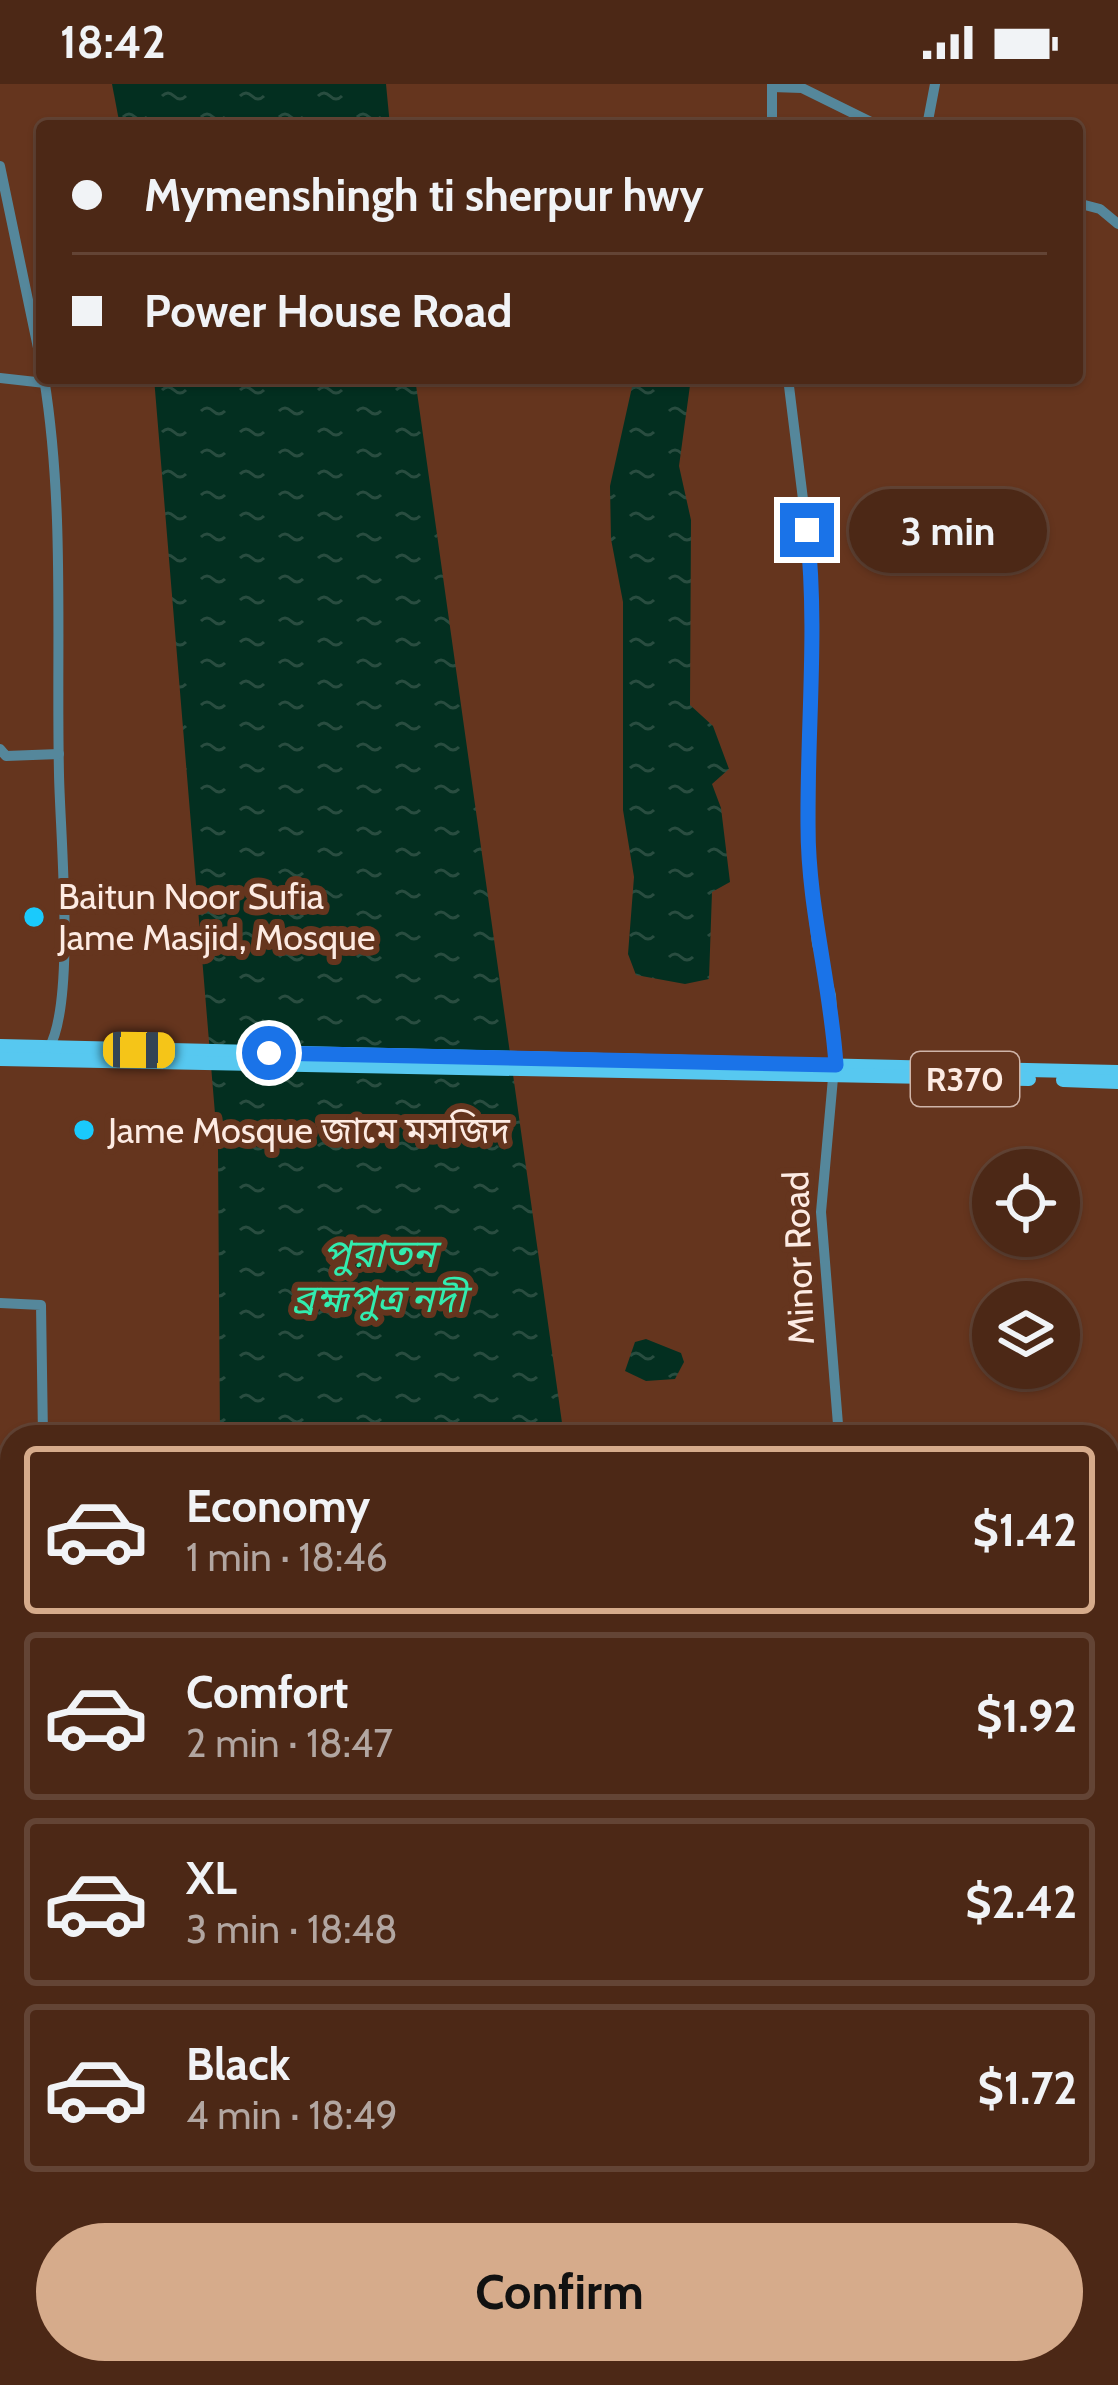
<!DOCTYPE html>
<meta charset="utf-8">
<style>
:root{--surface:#4c2816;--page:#563423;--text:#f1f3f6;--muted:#b2a6a1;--line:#634435;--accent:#d6ab8b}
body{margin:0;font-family:Cabin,"Noto Sans Bengali",sans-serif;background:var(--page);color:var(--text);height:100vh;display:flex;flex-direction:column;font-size:45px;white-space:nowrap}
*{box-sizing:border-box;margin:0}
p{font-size:39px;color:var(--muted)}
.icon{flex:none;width:66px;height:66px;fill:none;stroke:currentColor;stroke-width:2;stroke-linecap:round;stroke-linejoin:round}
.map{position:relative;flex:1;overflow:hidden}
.panel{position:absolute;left:0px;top:1341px;width:1119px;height:960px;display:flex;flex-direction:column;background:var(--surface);border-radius:36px 36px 0 0;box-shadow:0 3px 9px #0004,0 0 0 3px var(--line)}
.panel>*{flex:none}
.banner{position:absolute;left:36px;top:36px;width:1047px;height:264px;border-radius:12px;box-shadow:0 3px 9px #0004,0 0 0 3px var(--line);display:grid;align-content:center;height:264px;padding:0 36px;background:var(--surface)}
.tools{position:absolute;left:972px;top:1065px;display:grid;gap:24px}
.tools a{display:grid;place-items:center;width:108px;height:108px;border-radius:50%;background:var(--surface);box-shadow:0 3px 9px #0004,0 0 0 3px var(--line);font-size:60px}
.end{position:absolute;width:54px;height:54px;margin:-27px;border:15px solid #1a73e8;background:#fff;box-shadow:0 0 0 6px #fff}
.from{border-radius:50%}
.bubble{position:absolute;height:84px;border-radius:42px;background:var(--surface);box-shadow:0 3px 9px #0004,0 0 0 3px var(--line);font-size:39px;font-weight:700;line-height:84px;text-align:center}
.car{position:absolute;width:36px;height:72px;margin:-36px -18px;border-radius:15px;box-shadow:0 0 9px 3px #0007;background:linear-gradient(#f5c518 24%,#345 0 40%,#f5c518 0 76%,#345 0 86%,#f5c518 0)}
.banner b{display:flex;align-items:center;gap:42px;height:114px;font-size:45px}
.banner b+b{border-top:3px solid var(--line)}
.banner i{width:30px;height:30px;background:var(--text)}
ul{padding:21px 0 0;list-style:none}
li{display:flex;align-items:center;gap:36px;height:168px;margin:0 24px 18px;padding:0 12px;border:6px solid var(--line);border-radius:12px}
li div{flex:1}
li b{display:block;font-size:45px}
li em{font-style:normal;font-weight:700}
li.current{border-color:var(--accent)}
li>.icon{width:108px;height:108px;stroke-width:1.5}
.cta{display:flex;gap:24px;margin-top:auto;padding:24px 36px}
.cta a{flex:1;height:138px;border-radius:72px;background:var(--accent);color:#111;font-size:48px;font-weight:700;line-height:138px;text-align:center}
.status{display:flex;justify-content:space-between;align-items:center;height:84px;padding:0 60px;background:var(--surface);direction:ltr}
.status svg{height:33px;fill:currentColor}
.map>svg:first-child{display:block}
.water{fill:url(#water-ripples)}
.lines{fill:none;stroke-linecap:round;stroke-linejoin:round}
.minor{stroke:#55879b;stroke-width:10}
.major{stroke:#57c8f0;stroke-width:14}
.rail-casing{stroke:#cdb2a5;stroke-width:8}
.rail{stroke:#65351e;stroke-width:3;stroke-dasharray:9;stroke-linecap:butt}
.route{stroke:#1a73e8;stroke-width:15}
.poi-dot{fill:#1acafc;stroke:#65351e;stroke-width:4.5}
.labels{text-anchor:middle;stroke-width:12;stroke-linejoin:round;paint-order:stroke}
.shield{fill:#65351e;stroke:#cfb4a8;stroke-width:3}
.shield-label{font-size:33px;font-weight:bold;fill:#fdebe3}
.poi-label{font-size:36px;fill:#fdebe3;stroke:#65351e;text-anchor:start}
.street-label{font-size:36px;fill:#fdebe3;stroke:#65351e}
.water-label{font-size:39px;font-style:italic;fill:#32ecaf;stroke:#65351e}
</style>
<div class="status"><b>18:42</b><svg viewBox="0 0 49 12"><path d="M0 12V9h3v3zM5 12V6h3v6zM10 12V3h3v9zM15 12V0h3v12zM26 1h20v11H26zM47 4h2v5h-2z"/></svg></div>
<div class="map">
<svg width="1118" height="2301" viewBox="0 0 1118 2301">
<defs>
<pattern id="water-ripples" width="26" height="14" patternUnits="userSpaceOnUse" patternTransform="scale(3)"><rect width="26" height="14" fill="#032f20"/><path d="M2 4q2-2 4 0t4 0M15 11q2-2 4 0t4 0" fill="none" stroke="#294d40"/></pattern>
</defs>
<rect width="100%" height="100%" fill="#65351e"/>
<g class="water">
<polygon points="112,0 386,0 390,42 120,42"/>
<polygon points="154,294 415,294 564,1353 220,1353 218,1066"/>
<polygon points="634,294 691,294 679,382 691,436 690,621 713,642 729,685 712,700 721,724 730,798 712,808 709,895 685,900 636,891 628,870 634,793 623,726 623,518 611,455 610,402"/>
<polygon points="646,1255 681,1269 684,1278 675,1295 646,1297 625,1287 635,1258"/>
<polygon points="1118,1954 1118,2111 1107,2105 1107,1962"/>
<polygon points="167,2289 347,2289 346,2301 165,2301"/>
</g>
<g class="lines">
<g class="minor">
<polyline points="772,3 802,4 879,42"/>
<polyline points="772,42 772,0"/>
<polyline points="927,42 935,0"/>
<polyline points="0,82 42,283"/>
<polyline points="1077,119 1100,125 1118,140"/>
<polyline points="0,294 45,299"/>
<path d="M44,294C65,424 56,559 59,690C60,750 76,917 49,964"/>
<polyline points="788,294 811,480 810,800 817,860 831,911 836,981"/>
<polyline points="0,665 6,672 59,670"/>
<polyline points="833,994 821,1128 839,1353"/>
<polyline points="0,1219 41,1221 43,1353"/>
<polyline points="0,1383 12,1383"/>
<polyline points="0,1589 12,1712"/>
<polyline points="0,2226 7,2301"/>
<polyline points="461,2289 463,2301"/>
<polyline points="789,2289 799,2301"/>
</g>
<g class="major">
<polyline points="0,962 1118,988"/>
<polyline points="0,975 1029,995"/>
<polyline points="1063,996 1118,998"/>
</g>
<g class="rail-casing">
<g id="rail">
<polyline points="1107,1873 1118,1866"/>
<polyline points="0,2093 12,2092"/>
</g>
</g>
<use href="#rail" class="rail"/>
</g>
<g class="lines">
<path class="route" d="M269,969L836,981C831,901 808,824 808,742C807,643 818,545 807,446"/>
</g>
<g class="poi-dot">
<circle cx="34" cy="833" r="12"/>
<circle cx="84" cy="1046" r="12"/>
</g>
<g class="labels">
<rect class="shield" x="911" y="968" width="108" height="54" rx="9"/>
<g class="shield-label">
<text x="965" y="1007">R370</text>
</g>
<g class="poi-label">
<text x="58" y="825">Baitun Noor Sufia<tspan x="58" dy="41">Jame Masjid, Mosque</tspan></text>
<text x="108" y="1059">Jame Mosque জামে মসজিদ</text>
</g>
<g class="street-label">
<text transform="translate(798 1174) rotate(-92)" y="13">Minor Road</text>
</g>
<g class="water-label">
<text x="379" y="1183">পুরাতন<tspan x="379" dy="45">ব্রহ্মপুত্র নদী</tspan></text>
</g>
</g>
</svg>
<div class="tools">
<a><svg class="icon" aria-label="locate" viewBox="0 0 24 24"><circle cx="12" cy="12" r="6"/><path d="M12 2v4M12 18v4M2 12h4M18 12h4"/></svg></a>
<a><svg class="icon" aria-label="layers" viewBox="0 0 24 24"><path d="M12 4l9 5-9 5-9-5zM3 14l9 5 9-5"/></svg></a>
</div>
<i class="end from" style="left:269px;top:969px"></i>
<i class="end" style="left:807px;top:446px"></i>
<div class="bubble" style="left:849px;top:405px;width:198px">3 min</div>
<i class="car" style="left:139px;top:966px;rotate:91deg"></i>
<div class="banner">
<b><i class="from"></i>Mymenshingh ti sherpur hwy</b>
<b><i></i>Power House Road</b>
</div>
<section class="panel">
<ul>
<li class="current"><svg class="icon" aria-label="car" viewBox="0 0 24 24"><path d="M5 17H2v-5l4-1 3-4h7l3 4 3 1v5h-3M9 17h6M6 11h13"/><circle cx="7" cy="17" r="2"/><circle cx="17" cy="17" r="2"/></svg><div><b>Economy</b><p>1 min · 18:46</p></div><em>$1.42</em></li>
<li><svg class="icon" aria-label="car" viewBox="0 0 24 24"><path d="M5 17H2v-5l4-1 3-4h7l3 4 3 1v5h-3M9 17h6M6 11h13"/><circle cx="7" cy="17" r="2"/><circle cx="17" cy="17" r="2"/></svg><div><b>Comfort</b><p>2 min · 18:47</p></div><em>$1.92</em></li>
<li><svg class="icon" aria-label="car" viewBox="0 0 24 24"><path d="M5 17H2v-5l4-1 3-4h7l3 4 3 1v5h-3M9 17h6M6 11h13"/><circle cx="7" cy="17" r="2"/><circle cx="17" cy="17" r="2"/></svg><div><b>XL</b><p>3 min · 18:48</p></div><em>$2.42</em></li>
<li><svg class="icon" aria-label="car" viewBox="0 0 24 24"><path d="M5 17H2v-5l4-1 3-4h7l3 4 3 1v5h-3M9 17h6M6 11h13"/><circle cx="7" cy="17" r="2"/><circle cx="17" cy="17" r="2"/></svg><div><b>Black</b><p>4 min · 18:49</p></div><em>$1.72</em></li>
</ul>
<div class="cta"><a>Confirm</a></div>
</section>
</div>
